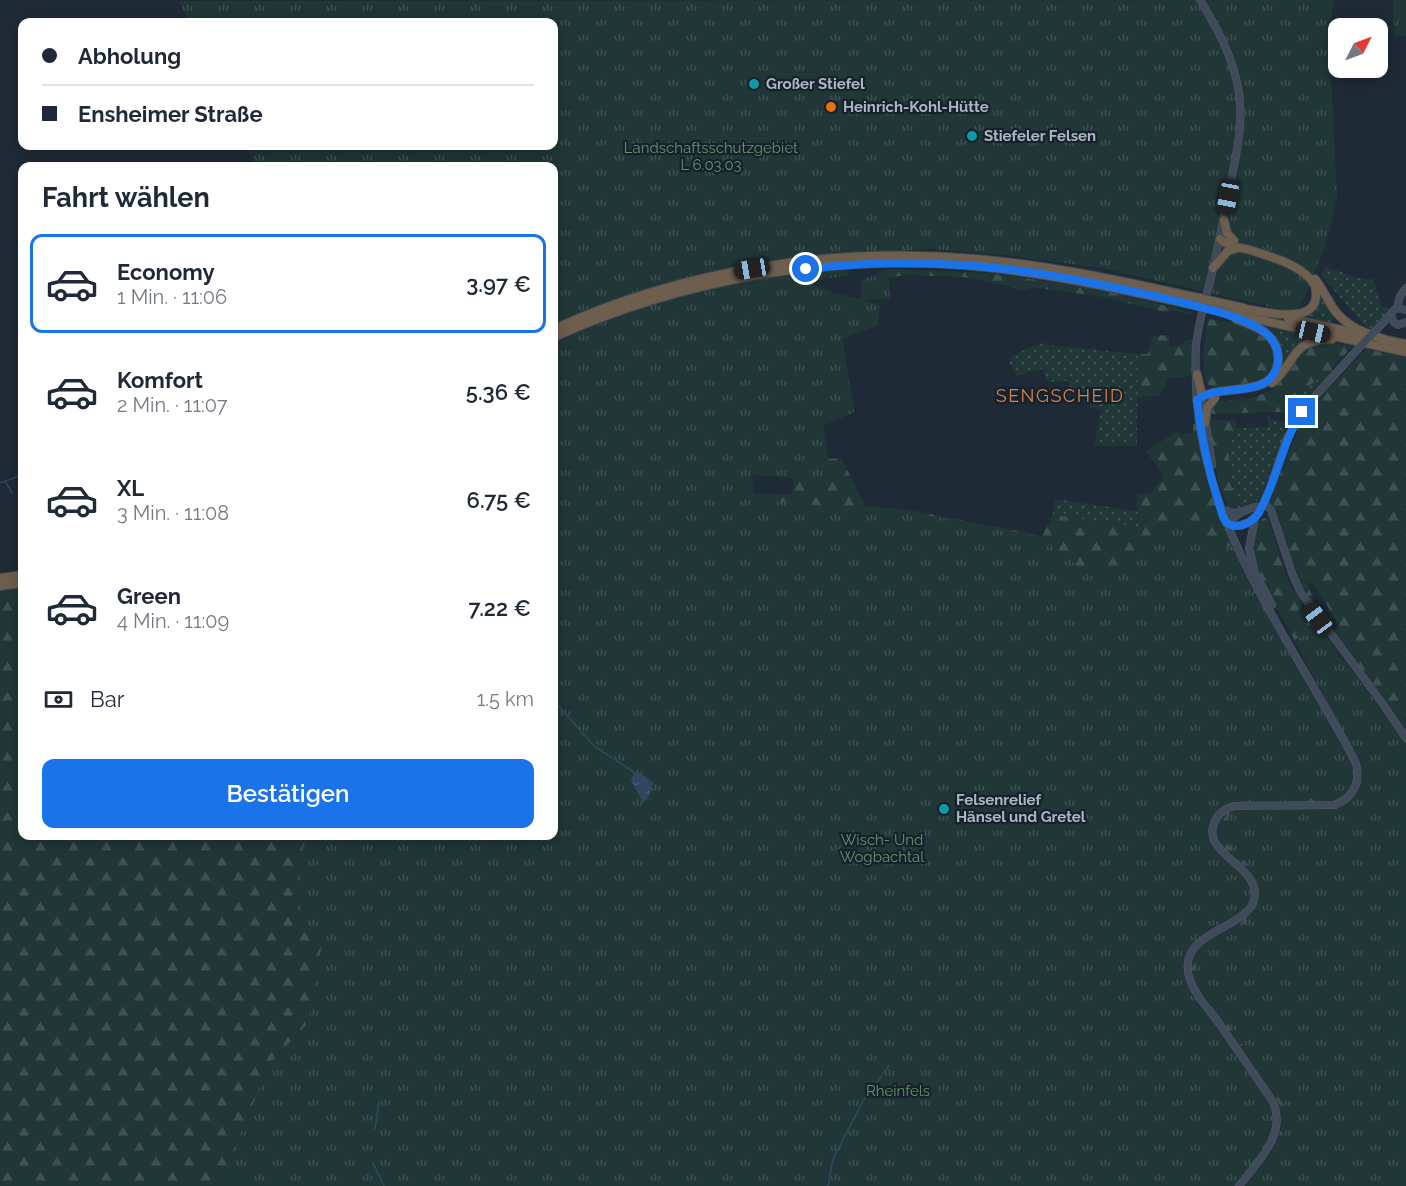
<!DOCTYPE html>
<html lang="de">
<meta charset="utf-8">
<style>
:root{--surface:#fff;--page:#f6f6f7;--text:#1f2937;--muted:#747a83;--line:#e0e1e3;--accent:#1a73e8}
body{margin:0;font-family:Raleway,sans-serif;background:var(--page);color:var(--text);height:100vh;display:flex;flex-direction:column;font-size:22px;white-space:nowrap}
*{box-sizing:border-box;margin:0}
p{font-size:20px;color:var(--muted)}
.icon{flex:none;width:33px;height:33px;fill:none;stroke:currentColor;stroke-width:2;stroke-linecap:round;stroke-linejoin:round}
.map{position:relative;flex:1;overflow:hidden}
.side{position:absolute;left:18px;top:162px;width:540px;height:678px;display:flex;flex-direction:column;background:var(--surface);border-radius:12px;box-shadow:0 3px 15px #0003}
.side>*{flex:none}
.guide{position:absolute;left:18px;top:18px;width:540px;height:132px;border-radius:12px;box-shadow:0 3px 15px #0003;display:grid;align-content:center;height:132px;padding:0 24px;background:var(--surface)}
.needle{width:39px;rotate:48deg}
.tools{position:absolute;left:1328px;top:18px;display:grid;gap:12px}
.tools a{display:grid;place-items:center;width:60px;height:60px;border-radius:12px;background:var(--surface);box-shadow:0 3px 15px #0003;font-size:30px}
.end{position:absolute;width:27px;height:27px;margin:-14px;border:8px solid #1a73e8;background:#fff;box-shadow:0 0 0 3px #fff}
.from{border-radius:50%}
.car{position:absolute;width:18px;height:36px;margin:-18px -9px;border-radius:8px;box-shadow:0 0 4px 2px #0007;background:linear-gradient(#222 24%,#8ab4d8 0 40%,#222 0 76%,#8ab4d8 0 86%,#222 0)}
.guide b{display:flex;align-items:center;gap:21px;height:57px;font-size:22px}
.guide b+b{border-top:2px solid var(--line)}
.guide i{width:15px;height:15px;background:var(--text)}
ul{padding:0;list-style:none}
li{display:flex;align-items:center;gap:18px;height:99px;margin:0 12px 9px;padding:0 12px;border:3px solid transparent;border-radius:12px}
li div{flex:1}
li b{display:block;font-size:22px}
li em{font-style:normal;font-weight:600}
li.selected{border-color:var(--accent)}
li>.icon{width:54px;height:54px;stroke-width:1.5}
h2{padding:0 24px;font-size:27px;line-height:72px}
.pay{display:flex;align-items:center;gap:15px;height:66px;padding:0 24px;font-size:22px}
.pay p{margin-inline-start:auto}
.button{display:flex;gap:12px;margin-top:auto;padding:12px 24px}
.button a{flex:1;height:69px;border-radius:12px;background:var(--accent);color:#fff;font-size:24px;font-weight:600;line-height:69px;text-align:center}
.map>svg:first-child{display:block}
.grass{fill:url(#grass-dots)}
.forest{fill:url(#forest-firs)}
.park{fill:url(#park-tufts);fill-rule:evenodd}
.water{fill:url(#water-ripples)}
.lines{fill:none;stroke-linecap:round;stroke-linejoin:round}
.stream{stroke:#30475e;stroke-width:1.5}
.secondary-casing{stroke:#4f5a65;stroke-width:8}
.highway-casing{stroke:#3c4751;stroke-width:10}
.secondary{stroke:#3f4b5a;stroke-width:7}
.highway{stroke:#6d5e4e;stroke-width:8}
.secondary-bridge-casing{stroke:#4f5a65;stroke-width:8;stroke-linecap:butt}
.highway-bridge-casing{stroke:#3c4751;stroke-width:10;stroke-linecap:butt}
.secondary-bridge{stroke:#3f4b5a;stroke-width:7}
.highway-bridge{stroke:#6d5e4e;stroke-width:8}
.route{stroke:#1a73e8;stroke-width:8}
.culture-dot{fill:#0f9aa8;stroke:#17212b;stroke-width:2}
.food-dot{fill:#e8710a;stroke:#17212b;stroke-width:2}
.labels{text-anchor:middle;stroke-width:4.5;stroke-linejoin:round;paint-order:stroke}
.poi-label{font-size:15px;font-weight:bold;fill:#abb7c4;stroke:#17212b;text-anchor:start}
.park-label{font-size:15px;fill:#62956a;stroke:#17212b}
.quarter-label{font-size:18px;letter-spacing:1.5px;fill:#d78253;stroke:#17212b}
</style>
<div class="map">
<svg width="1406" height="1186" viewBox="0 0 1406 1186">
<defs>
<pattern id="grass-dots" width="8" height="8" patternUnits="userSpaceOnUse" patternTransform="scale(1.5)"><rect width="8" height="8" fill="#203637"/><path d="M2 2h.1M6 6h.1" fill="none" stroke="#3e5152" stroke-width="1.8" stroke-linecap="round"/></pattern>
<pattern id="forest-firs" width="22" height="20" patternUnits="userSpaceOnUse" patternTransform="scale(1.5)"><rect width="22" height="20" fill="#203637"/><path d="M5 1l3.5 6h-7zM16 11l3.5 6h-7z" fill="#3e5152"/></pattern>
<pattern id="park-tufts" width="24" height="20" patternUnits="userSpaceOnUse" patternTransform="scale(1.5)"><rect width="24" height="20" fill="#203637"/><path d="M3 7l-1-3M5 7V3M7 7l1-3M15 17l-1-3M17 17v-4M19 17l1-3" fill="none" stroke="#3e5152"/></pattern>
<pattern id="water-ripples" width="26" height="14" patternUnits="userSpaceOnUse" patternTransform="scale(1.5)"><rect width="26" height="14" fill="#30475e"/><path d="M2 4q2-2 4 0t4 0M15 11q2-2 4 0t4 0" fill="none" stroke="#4b5f73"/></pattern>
</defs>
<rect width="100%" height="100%" fill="#1e2a36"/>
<g class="grass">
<polygon points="1325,266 1358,278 1374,280 1381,305 1390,310 1369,331 1321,275"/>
<polygon points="1317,285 1334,315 1331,324 1310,317 1308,318 1298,317 1308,313"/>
<polygon points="1250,322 1279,329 1285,332 1286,331 1320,338 1281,370"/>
<polygon points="1049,342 1050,345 1138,354 1137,446 1094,446 1101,410 1090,407 1091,395 1071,391 1068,381 1048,382 1042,369 1017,376 1009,362 1011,361 1009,358 1027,348"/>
<path d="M1332,372L1291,416L1285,415L1281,412C1297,396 1311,381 1332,372Z"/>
<polygon points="1268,417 1285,423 1287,427 1263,493 1259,499 1253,505 1238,510 1231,510 1227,506 1231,506 1235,504 1228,449 1237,428 1268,427"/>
<polygon points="1055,499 1136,511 1142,515 1143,521 1139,527 1135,527 1053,515"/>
</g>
<g class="forest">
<polygon points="885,269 988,273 1093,288 1192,312 1192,315 1172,310 1165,313 1160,311 1097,296 1043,289 1031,288 1021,291 1009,286 963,277 905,275 889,278 869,277"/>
<path d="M1208,319L1238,323L1266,335L1276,353L1272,372L1263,382L1217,388L1207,384C1200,363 1205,340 1208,319Z"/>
<polygon points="1169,335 1170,347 1181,345 1184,341 1193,340 1192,376 1169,378 1160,395 1138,398 1138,354 1148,354 1152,336"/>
<path d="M1318,341L1353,346L1332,368V372C1311,381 1297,396 1281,412L1208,414L1215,402L1252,398L1272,390L1302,348Z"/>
<path d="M1366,349L1406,357V732L1382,695L1335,636L1339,625L1313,583H1307L1315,603L1334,627L1333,632C1319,613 1304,594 1296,572C1286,549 1281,524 1269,502L1298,429L1308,411Z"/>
<polygon points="1236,419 1236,430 1228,449 1235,504 1231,506 1227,506 1218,481 1208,421"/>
<path d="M1197,423L1211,484L1225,525L1258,592L1345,748L1352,744L1258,574L1252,550H1254V548H1252C1254,537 1254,523 1264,518L1269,520L1286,576L1311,620L1406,743V1186H0V590L22,587V836H554V724L696,493L792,494L795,461L841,458L866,506L910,510L1042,536L1053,515L1139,527L1144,518L1136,511L1137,494L1150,493L1164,477L1146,451L1178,431L1181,435L1193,432V424Z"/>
</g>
<g class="park">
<path d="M1334,0L1329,32L1337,198L1326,244L1303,302L1293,312L1102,268L997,254L932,249L848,253L849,275L807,282L834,293L861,299V281L869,277L889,278L890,299L863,300L880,305L878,325L843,339L854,412L823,426L831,476L850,483L752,475L754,500L914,513L1048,538L1054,551L1070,557L1077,567L1119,568L1178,524L1231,547L1347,739L1294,640L1320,628L1406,743V1186H1247L1285,1133L1287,1123L1281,1100L1198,980L1195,962L1210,943L1246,923L1249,915C1225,939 1173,942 1198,988L1272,1092C1275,1097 1279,1102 1281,1108C1290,1137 1258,1166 1242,1186H230L237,1142L270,1063L308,1023L324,931L298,928L297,876L305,841L304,836H554V166H255L245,146H554V22H189L179,1ZM1359,761C1368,779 1356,801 1338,808L1231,812L1219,835L1255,872L1260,889L1258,891C1257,886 1256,880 1254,876C1244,859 1208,849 1217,824C1220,815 1227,811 1235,808L1346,794L1358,784Z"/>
<polygon points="1393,0 1406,0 1406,36 1394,35"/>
</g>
<polygon class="water" points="639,772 653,782 649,796 645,801 642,801 631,780 634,774"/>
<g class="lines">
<g class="stream">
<polyline points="5,481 12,493"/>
<polyline points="0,483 22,475"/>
<polyline points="19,505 22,513"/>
<polyline points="554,701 594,746 637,774"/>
<polyline points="375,1129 379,1101"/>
<polyline points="373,1163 384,1186"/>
<polyline points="828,1186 833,1159 863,1101 889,1066"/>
</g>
<g class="secondary-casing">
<g id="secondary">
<path d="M1200,0C1217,28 1232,55 1238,87C1244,117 1238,146 1232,176C1226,206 1220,236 1214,265C1208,291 1199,318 1196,345C1195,359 1196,375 1196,390C1203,530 1293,642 1355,761C1362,781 1354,797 1335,805L1234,806C1226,808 1220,812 1216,819C1197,852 1255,863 1255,894C1255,930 1176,928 1189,977C1193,992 1206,1006 1216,1019C1235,1046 1254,1074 1273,1102C1287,1135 1258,1161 1239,1186"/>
<polyline points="1397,308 1400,296 1406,288"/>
<path d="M1406,310L1397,308C1389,312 1390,321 1398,325L1406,322"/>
<polyline points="1378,328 1391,314"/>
<polyline points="1201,393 1212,465"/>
<polyline points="1224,510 1234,513 1242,512"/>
<polyline points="1226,523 1237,526 1249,522 1259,513 1270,488 1286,440 1296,422 1310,402 1357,350"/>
<path d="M1229,529C1230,514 1253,505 1267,506L1271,510L1293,576L1301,593L1382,703L1406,738"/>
<polyline points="1255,573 1249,548 1255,518"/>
<polyline points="1256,575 1272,605"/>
</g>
</g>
<g class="highway-casing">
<g id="highway">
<polyline points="1224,220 1227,233 1234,241"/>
<path d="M1220,239C1228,247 1239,247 1250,250C1271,257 1304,265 1315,286C1325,330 1262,311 1240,308"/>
<polyline points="1213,268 1228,251 1238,248"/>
<path d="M1315,279C1322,288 1327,299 1333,308C1346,327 1366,334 1387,340"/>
<polyline points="1212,301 1244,308"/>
<polyline points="1210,309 1406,352"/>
<polyline points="1288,318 1364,335"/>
<path d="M554,329C683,270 834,246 976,259C1051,265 1125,282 1200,298"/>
<path d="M554,337C681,280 826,254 965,265C1044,272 1121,289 1198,306"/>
<polyline points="1382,339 1406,344"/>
<polyline points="1197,374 1202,396"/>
<path d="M1272,383C1298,361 1289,340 1332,339"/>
<path d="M1197,400C1219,381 1281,402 1278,356C1277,333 1254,326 1236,319"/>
<polyline points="1205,423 1207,408 1215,398"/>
<polyline points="0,578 22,575"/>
<polyline points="0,586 22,583"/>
</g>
</g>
<use href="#secondary" class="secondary"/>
<use href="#highway" class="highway"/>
<g class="secondary-bridge-casing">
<polyline id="secondary-bridge" points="1357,350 1378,328"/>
</g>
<g class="highway-bridge-casing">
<g id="highway-bridge">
<polyline points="1200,298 1212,301"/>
<polyline points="1198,306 1210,309"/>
</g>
</g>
<use href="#secondary-bridge" class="secondary-bridge"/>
<use href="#highway-bridge" class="highway-bridge"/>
</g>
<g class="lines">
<path class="route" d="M806,269C858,263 910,262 961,265C1031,269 1100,284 1168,299C1195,306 1241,315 1263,331C1273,338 1280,350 1278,362C1271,402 1221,381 1197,400C1201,436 1208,470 1219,504C1221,509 1222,517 1226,522C1230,526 1238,527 1243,525C1248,523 1255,519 1258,514C1277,482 1281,444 1302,412"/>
</g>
<g class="culture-dot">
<circle cx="754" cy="84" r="6"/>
<circle cx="972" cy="136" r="6"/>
<circle cx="944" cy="809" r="6"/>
</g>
<circle class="food-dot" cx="831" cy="107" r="6"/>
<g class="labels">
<g class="poi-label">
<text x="766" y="89">Großer Stiefel</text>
<text x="843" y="112">Heinrich-Kohl-Hütte</text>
<text x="984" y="141">Stiefeler Felsen</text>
<text x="956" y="805">Felsenrelief<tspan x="956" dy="17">Hänsel und Gretel</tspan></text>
</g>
<g class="park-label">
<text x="711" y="153">Landschaftsschutzgebiet<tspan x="711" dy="17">L 6.03.03</tspan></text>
<text x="882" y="845">Wisch- Und<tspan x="882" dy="17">Wogbachtal</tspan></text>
<text x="898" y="1096">Rheinfels</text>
</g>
<g class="quarter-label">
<text x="1060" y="402">SENGSCHEID</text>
</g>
</g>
</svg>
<div class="tools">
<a><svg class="needle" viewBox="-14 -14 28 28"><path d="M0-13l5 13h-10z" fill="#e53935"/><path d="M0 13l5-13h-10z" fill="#747a83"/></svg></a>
</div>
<i class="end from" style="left:806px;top:269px"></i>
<i class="end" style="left:1302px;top:412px"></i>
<i class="car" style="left:1228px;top:197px;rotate:191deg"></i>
<i class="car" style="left:752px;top:269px;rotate:260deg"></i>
<i class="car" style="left:1313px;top:332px;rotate:103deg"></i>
<i class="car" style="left:1318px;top:619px;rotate:323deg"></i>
<div class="guide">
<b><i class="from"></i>Abholung</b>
<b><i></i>Ensheimer Straße</b>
</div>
<section class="side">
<h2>Fahrt wählen</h2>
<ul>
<li class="selected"><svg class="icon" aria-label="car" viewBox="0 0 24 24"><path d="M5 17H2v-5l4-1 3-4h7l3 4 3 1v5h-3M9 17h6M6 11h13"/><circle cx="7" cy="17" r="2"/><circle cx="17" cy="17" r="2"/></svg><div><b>Economy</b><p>1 Min. · 11:06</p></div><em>3.97 €</em></li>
<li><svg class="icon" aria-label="car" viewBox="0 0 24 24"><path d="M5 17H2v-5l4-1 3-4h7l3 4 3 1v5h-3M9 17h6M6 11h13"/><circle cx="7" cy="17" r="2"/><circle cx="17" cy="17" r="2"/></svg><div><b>Komfort</b><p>2 Min. · 11:07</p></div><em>5.36 €</em></li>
<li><svg class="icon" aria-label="car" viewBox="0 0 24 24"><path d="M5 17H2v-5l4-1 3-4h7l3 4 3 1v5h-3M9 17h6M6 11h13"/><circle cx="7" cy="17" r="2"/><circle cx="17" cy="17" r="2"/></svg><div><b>XL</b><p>3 Min. · 11:08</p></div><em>6.75 €</em></li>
<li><svg class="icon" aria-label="car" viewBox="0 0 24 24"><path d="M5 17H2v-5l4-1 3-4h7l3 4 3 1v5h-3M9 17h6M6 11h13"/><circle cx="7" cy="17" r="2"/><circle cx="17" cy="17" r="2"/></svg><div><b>Green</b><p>4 Min. · 11:09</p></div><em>7.22 €</em></li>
</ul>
<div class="pay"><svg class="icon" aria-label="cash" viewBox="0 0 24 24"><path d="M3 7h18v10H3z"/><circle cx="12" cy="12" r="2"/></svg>Bar<p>1.5 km</p></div>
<div class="button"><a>Bestätigen</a></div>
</section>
</div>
